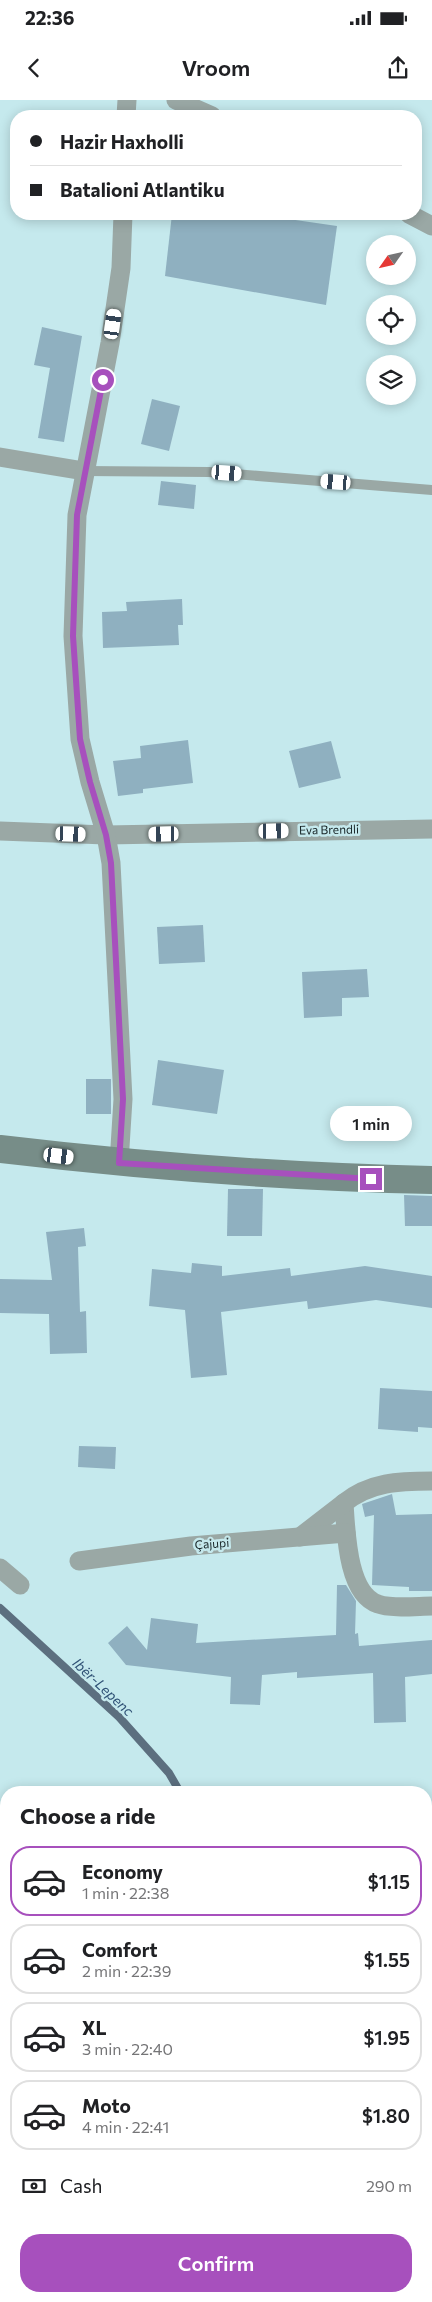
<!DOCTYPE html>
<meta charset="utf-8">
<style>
:root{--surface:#fff;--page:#f2f2f2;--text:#202124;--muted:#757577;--line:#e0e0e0;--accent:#a750bd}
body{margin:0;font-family:Commissioner,sans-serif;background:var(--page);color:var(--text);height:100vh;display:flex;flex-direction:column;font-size:19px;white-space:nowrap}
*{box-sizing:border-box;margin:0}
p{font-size:16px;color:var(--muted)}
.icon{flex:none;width:28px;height:28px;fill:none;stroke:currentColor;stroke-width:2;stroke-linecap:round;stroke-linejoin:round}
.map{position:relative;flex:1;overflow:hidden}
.side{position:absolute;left:0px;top:1686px;width:432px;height:516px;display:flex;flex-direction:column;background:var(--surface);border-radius:20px 20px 0 0;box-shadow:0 2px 12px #0003}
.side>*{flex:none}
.guide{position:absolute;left:10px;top:10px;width:412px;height:110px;border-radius:20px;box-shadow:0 2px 12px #0003;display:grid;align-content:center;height:110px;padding:0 20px;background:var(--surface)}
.needle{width:32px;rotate:236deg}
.tools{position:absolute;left:366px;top:135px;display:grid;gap:10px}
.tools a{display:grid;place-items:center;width:50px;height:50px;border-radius:50%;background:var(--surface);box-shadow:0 2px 12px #0003;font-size:25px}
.end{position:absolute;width:22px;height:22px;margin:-11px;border:6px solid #a750bd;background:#fff;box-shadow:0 0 0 2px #fff}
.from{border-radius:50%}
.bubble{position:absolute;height:35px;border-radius:18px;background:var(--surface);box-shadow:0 2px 12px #0003;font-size:16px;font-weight:600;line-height:35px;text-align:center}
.car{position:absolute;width:15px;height:30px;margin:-15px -8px;border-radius:6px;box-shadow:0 0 4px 1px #0007;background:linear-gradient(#fff 24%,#345 0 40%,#fff 0 76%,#345 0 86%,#fff 0)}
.guide b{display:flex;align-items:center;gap:18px;height:48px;font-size:19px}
.guide b+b{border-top:1px solid var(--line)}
.guide i{width:12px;height:12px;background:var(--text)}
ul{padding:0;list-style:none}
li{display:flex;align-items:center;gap:15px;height:70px;margin:0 10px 8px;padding:0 10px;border:2px solid var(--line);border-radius:20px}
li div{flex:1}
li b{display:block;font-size:19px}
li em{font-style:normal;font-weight:600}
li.current{border-color:var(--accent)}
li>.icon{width:45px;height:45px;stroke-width:1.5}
h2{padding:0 20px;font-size:22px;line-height:60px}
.pay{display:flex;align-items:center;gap:12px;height:55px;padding:0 20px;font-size:19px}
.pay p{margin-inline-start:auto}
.primary-button{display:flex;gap:10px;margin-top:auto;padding:10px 20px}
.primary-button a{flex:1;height:58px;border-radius:20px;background:var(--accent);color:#fff;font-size:20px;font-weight:600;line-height:58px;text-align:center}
.status{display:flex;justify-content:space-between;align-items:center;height:35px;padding:0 25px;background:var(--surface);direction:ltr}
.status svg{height:14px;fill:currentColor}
header{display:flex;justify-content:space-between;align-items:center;height:65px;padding:0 20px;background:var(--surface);font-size:22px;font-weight:600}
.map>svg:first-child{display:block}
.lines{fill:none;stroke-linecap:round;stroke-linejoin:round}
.stream{stroke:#5c6f7f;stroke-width:8}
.building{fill:#8fb0c0}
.lane{stroke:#9aa8a5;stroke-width:10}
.street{stroke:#9aa8a5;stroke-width:19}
.secondary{stroke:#778d88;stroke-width:28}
.route{stroke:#a750bd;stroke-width:6}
.labels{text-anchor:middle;stroke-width:5;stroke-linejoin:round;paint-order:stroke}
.street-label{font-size:12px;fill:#162325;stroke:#c5e9ed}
.water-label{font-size:14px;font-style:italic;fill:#2f5175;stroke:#c5e9ed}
</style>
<div class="status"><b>22:36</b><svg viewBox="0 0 49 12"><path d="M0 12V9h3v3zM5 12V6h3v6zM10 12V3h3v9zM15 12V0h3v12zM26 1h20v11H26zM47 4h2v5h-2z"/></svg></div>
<header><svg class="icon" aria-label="back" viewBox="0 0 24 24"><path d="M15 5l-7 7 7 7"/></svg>Vroom<svg class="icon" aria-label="share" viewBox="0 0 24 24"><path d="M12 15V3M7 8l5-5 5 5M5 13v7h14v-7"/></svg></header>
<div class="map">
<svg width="432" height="2202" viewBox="0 0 432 2202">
<rect width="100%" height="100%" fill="#c5e9ed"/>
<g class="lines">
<g class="stream">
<polyline points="0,1508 119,1617 169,1673 180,1692"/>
<polyline points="248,2196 248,2202"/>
</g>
</g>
<g class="building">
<polygon points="172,114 254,114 337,126 326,205 165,176"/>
<polygon points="42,227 82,236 64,342 38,338 50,268 34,265"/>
<polygon points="152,299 180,306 169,351 141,344"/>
<polygon points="161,381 196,385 194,409 158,405"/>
<polygon points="182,499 183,525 178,525 179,545 103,548 102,512 127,511 126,502"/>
<polygon points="188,640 193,683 143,689 143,693 118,696 113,661 141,658 140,646"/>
<polygon points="331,641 341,678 299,688 289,651"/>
<polygon points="203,825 205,862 159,864 157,827"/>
<polygon points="367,869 369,897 342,898 342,916 304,918 302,872"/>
<polygon points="158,960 224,970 217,1014 152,1005"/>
<rect x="86" y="979" width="25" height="35"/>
<polygon points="228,1089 263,1089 262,1136 227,1136"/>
<polygon points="404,1095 432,1096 432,1126 405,1126"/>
<polygon points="84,1128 86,1146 78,1147 80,1212 86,1211 87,1253 50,1254 49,1214 0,1213 0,1179 52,1180 46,1132"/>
<polygon points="192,1163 222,1166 222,1176 290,1168 291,1176 365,1166 432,1176 432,1208 376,1200 308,1209 307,1201 221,1212 227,1275 191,1278 185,1210 149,1206 152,1169 191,1173"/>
<polygon points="380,1288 432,1291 432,1328 418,1327 418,1332 378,1329"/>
<polygon points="79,1346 116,1347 115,1369 78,1367"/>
<polygon points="392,1394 396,1415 432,1414 432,1491 409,1491 409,1487 372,1485 374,1415 365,1417 362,1404"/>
<polygon points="337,1485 346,1485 356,1501 355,1534 358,1533 359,1546 432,1540 432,1574 405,1577 406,1622 374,1623 373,1573 297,1578 297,1572 262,1575 260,1605 230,1604 231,1577 126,1565 108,1543 127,1526 147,1550 151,1518 198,1524 196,1543 336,1535"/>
</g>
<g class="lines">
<polyline class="lane" points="84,371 209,372 432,390"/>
<g class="street">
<polyline points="176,0 212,16"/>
<polyline points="126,16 127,0"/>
<polyline points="409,114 432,126"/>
<polyline points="0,357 84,371"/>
<polyline points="0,731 106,735 432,729"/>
<polyline points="119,1063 123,999 111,763 106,735 90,682 80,639 73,536 77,415 110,243 121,168 123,114"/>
<path d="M432,1381C399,1381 370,1382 344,1403C346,1431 347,1494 378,1504C391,1509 418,1506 432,1506"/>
<polyline points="300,1437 344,1403"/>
<polyline points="79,1461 191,1446 346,1433"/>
<polyline points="0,1468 20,1485"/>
</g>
<path class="secondary" d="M0,1049C143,1066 288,1077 432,1080"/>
</g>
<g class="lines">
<polyline class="route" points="103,280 77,415 73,536 80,639 90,682 106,735 111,763 123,999 119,1063 371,1079"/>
</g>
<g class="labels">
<g class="street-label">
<text transform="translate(329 730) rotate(-1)" y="4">Eva Brendli</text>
<text transform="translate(212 1444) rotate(-4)" y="4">Çajupi</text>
</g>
<g class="water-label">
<text transform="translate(103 1587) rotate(43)" y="5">Ibër-Lepenc</text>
</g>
</g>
</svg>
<div class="tools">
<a><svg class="needle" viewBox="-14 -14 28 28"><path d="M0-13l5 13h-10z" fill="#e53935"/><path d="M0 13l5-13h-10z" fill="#757577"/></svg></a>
<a><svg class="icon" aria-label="locate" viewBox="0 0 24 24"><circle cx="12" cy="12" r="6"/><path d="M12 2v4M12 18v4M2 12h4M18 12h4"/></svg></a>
<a><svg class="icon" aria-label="layers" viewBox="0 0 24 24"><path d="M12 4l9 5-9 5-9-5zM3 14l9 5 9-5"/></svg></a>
</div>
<i class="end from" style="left:103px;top:280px"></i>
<i class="end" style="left:371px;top:1079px"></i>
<div class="bubble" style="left:330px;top:1006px;width:82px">1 min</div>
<i class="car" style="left:113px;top:224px;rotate:8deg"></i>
<i class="car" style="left:227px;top:373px;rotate:94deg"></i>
<i class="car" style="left:336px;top:382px;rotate:274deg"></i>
<i class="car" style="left:274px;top:731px;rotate:89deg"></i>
<i class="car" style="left:71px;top:734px;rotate:92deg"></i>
<i class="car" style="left:164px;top:734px;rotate:269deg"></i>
<i class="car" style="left:59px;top:1056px;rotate:97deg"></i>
<div class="guide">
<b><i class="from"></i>Hazir Haxholli</b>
<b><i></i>Batalioni Atlantiku</b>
</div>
<section class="side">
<h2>Choose a ride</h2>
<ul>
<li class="current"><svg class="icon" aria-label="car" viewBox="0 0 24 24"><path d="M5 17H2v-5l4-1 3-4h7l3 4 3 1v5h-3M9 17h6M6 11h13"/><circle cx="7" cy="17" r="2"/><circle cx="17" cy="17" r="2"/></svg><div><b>Economy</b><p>1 min · 22:38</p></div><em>$1.15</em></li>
<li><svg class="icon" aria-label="car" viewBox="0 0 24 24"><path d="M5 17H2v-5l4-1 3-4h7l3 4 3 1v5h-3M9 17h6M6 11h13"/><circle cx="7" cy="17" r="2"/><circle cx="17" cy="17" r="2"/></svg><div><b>Comfort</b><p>2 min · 22:39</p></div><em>$1.55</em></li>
<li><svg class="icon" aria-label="car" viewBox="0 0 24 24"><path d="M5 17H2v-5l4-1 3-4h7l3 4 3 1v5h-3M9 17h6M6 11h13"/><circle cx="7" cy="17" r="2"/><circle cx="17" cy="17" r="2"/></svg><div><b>XL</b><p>3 min · 22:40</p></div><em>$1.95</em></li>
<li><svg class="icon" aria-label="car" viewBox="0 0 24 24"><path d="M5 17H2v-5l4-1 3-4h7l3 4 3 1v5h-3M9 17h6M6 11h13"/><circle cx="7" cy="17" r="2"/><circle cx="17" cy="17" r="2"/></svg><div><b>Moto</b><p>4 min · 22:41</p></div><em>$1.80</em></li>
</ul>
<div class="pay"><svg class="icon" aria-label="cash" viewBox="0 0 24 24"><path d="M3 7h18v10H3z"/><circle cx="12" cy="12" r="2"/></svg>Cash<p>290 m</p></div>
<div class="primary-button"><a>Confirm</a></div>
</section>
</div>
